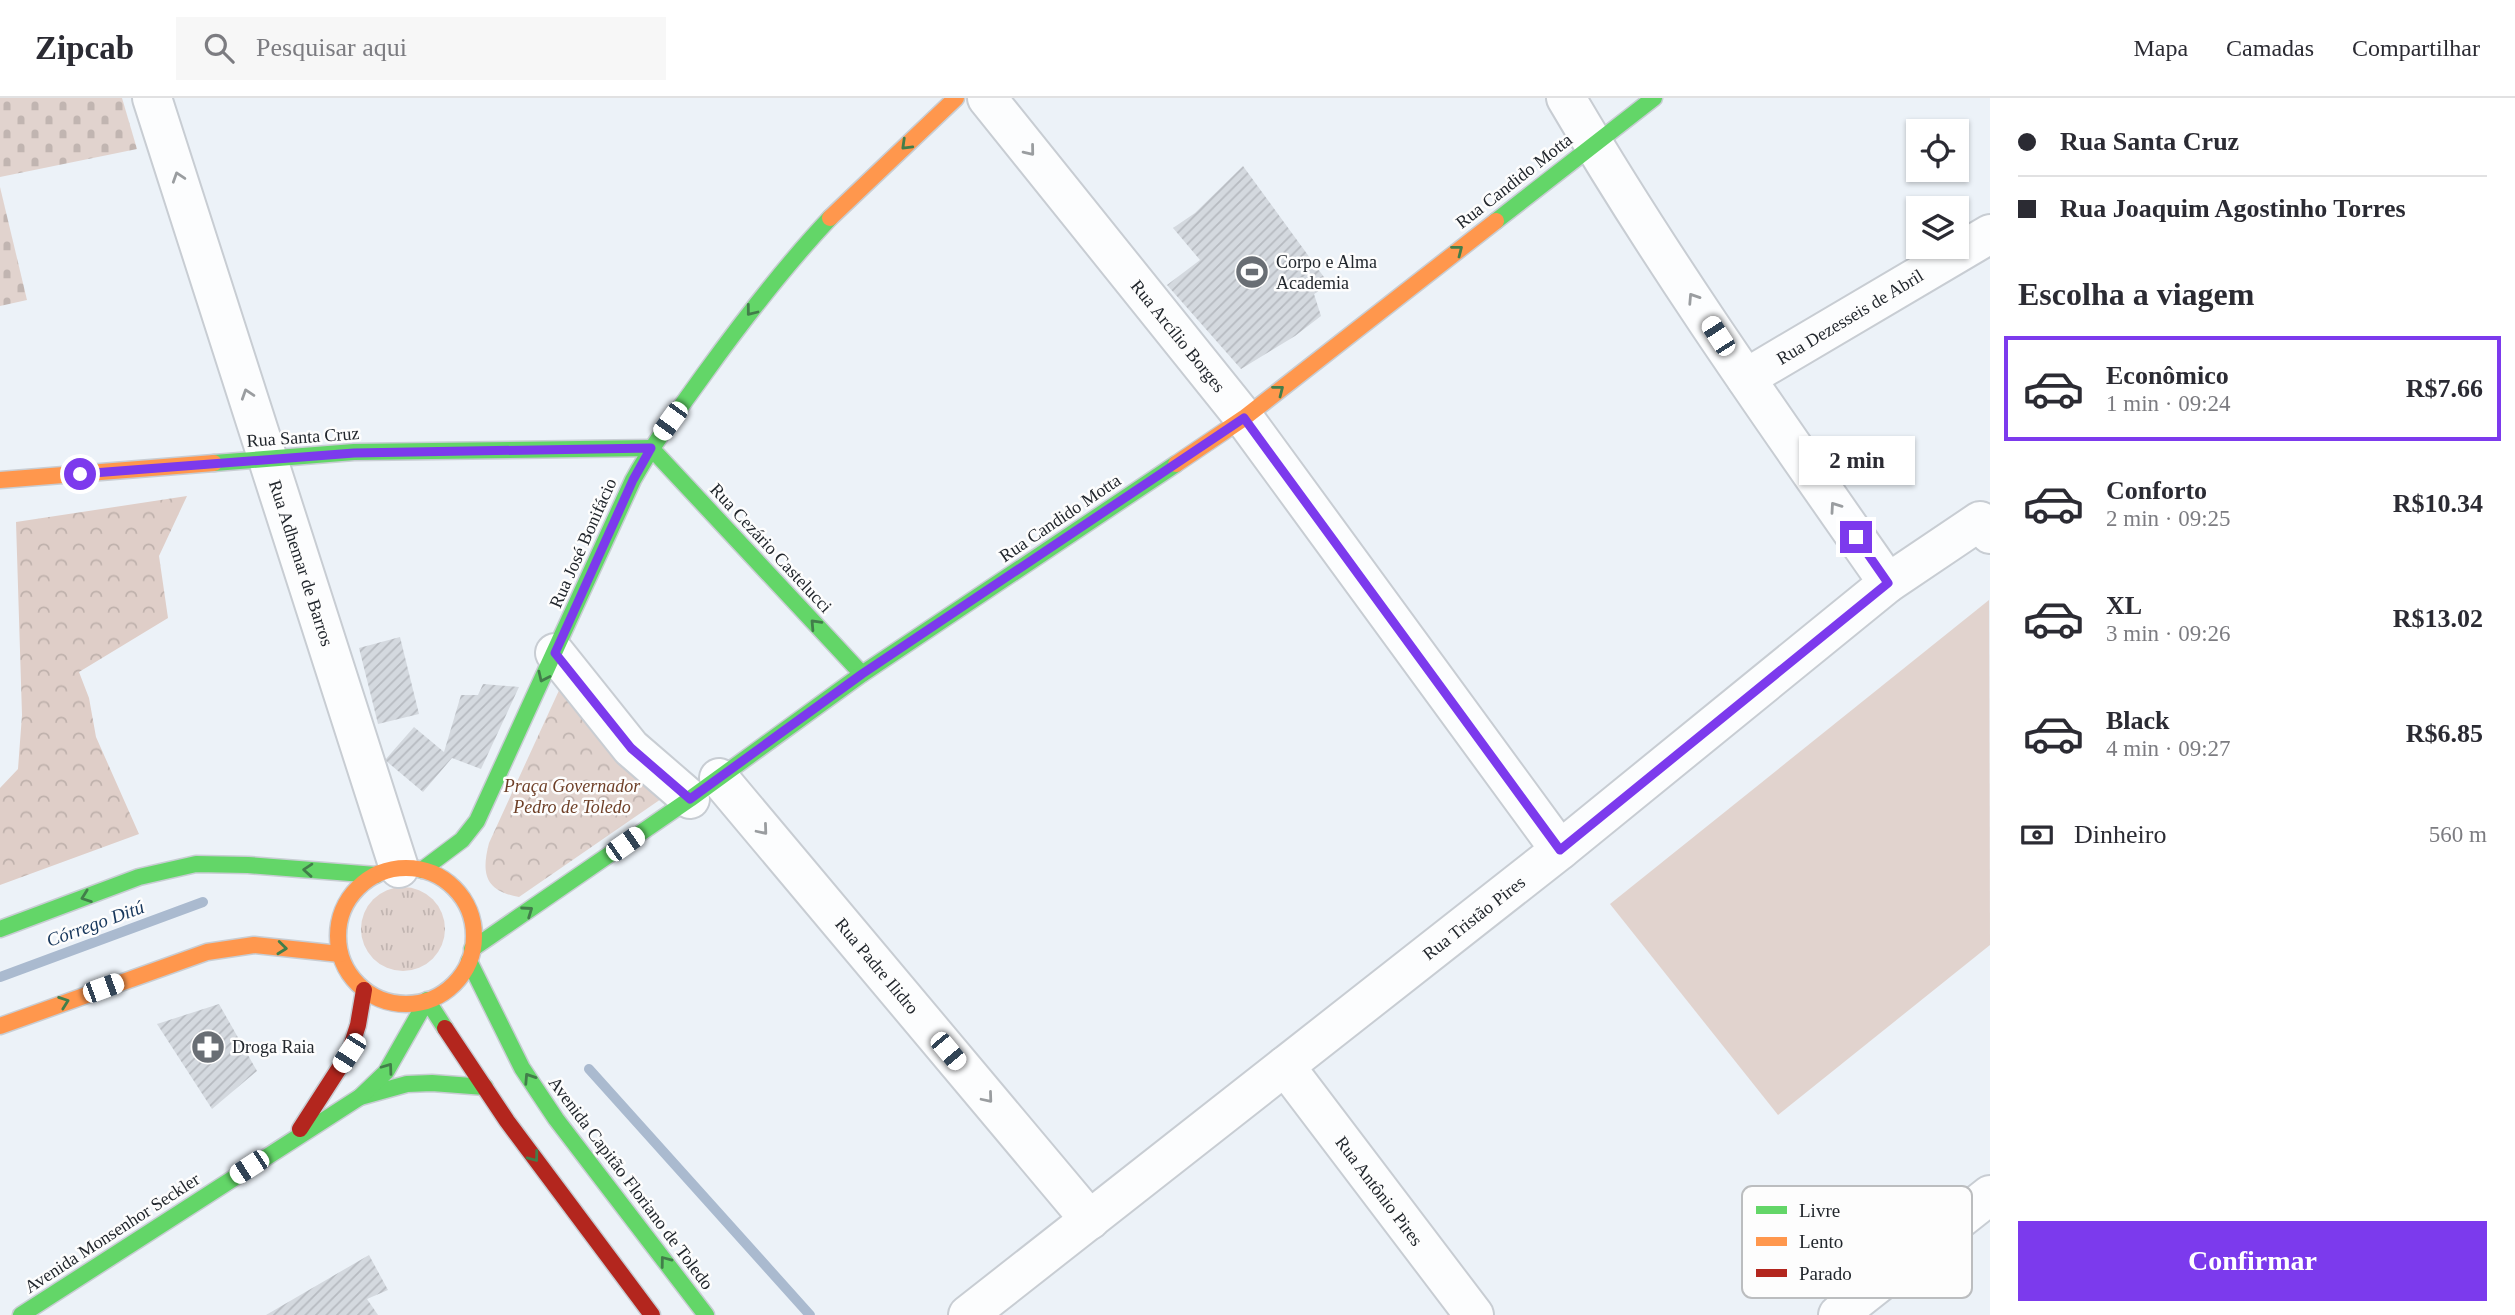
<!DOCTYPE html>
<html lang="pt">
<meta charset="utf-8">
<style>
:root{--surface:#fff;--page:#f7f7f7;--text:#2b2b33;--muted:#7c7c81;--line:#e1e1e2;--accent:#7c3aed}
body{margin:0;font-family:"Times New Roman",serif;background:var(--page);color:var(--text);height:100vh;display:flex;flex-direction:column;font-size:26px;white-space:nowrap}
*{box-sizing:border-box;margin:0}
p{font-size:23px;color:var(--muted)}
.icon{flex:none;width:38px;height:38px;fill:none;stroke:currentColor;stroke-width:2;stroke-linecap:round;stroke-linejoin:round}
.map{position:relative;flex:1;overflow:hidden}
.panel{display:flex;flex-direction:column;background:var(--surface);width:525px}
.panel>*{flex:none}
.guide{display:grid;align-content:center;height:154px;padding:0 28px;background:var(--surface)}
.controls{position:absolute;left:1906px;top:21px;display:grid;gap:14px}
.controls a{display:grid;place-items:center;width:63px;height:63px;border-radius:0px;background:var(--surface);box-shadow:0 2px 5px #0004;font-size:35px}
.end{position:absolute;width:32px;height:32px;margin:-16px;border:9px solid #7c3aed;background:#fff;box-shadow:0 0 0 4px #fff}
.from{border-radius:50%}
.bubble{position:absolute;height:49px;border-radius:0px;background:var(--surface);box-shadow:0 2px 5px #0004;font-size:23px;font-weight:600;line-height:49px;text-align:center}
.car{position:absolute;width:21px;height:42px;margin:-21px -10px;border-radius:9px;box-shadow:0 0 5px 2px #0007;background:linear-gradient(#fff 24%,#345 0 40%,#fff 0 76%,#345 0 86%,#fff 0)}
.guide b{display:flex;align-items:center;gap:24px;height:66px;font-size:26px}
.guide b+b{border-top:2px solid var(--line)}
.guide i{width:18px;height:18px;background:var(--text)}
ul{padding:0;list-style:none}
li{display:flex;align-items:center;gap:21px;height:105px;margin:0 14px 10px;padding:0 14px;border:4px solid transparent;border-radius:0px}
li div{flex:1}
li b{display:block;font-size:26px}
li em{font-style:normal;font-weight:600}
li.on{border-color:var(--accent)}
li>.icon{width:63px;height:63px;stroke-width:1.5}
h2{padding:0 28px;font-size:32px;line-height:84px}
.pay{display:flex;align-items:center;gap:18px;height:77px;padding:0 28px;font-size:26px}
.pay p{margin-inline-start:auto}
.action{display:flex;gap:14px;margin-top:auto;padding:14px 28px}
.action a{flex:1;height:80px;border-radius:0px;background:var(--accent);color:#fff;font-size:28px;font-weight:600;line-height:80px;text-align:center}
header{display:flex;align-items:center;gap:42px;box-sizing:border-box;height:98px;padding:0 35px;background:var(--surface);border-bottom:2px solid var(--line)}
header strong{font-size:33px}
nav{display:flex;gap:38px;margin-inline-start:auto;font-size:24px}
.search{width:490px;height:63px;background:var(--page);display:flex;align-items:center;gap:18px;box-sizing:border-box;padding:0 24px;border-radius:0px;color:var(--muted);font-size:26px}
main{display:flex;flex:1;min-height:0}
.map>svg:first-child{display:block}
.grass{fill:url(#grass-tufts)}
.forest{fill:url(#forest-crowns)}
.cemetery{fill:url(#cemetery-stones)}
.park{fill:url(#park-crowns)}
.pitch{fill:#e1d3ce}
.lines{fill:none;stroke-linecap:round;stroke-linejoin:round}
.stream{stroke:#aabacf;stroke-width:10}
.building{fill:url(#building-hatch)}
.street-casing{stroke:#c8cdd3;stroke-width:42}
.fast-casing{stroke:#c8cdd3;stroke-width:19}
.slow-casing{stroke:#c8cdd3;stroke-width:19}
.jam-casing{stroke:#c8cdd3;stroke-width:19}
.street{stroke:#fcfdfe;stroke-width:38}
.fast{stroke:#63d668;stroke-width:16}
.slow{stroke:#ff974d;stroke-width:16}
.jam{stroke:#b3261e;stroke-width:16}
.oneway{stroke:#427e4a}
.oneway2{stroke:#9a9da0}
.route{stroke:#7c3aed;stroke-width:9}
.labels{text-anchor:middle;stroke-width:5;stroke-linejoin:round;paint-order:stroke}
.street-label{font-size:18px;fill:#22272d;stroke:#fdfdfd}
.poi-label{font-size:18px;fill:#22272d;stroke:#fdfdfd;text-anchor:start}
.park-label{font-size:18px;font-style:italic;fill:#6e3f27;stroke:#fdfdfd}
.water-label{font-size:19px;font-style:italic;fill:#16365b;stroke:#fdfdfd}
.key{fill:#fdfdfd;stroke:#bbbdbf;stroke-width:2}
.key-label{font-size:19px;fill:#22272d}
</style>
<header>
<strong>Zipcab</strong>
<div class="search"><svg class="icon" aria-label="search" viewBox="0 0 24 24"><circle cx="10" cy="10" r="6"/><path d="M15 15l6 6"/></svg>Pesquisar aqui</div>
<nav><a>Mapa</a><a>Camadas</a><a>Compartilhar</a></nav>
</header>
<main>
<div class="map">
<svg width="1990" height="1217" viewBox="0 0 1990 1217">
<defs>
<pattern id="grass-tufts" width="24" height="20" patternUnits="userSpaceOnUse" patternTransform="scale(1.75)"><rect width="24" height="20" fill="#e1d3ce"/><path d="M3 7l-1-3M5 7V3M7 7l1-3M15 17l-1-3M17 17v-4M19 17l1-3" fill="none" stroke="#c1b5b1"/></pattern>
<pattern id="forest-crowns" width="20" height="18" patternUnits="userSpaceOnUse" patternTransform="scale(1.75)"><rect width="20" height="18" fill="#dfcec8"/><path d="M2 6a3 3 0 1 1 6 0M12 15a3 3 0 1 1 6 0" fill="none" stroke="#bfb1ac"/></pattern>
<pattern id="cemetery-stones" width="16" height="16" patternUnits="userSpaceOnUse" patternTransform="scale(1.75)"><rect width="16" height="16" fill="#e1d3ce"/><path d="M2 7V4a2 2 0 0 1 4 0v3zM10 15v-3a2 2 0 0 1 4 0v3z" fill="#c1b5b1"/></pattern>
<pattern id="park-crowns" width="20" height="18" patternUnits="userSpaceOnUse" patternTransform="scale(1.75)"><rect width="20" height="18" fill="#e1d3ce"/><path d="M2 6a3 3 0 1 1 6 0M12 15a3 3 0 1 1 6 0" fill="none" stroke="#c1b5b1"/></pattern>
<pattern id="building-hatch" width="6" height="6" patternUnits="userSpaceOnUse" patternTransform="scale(1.75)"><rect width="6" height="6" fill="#d4d9df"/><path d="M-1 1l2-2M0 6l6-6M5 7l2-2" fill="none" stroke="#b6bac0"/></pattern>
</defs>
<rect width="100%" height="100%" fill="#ecf2f8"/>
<circle class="grass" cx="403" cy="831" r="42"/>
<polygon class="forest" points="187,398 159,458 168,520 79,574 89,600 96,639 139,736 0,787 0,690 18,671 22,617 16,424"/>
<g class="cemetery">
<polygon points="0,0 122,0 137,51 0,79"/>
<polygon points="0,89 27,202 0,208"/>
</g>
<path class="park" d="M561,588L612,657L661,701L519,799C485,793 481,776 489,745Z"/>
<polygon class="pitch" points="1989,502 1990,847 1778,1017 1610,806"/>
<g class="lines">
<g class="stream">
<polyline points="0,879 203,804"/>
<polyline points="589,971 810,1217"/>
</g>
</g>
<g class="building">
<polygon points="1243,68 1329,186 1314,196 1321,218 1295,238 1241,271 1167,187 1200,162 1173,130 1195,115"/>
<polygon points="400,539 419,616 378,626 359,550"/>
<polygon points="483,586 519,589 481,671 452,660 423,694 385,662 414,629 444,654 461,597 478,597"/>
<polygon points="219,906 257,973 212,1011 157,926"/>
<polygon points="369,1157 388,1192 367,1201 378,1217 266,1217"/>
</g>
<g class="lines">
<g class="street-casing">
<g id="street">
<polyline points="152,0 399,770"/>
<polyline points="987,0 1244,320 1560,752"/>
<path d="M1566,0C1664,167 1777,326 1888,485"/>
<polyline points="1746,280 1990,136"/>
<polyline points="555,555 631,650 690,701"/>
<polyline points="719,680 1090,1122"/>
<polyline points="1285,968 1474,1217"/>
<polyline points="968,1217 1560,752 1888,485 1980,423 1990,436"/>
<polyline points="1838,1217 1990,1097"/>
</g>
</g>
<g class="fast-casing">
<g id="fast">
<polyline points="1496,123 1654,0"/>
<polyline points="214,365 354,354 651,350 862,576"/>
<path d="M422,772L462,742L477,723L633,382C654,344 680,310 705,275C744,221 784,169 830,120"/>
<polyline points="0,831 139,779 196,766 248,767 376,777"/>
<polyline points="472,851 690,701 862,576 1176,366"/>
<polyline points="469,863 522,970 556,1021 706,1217"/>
<polyline points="360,999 407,986 432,985 485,989"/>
<polyline points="21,1217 360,999 386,974 427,902 445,930"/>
</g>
</g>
<g class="slow-casing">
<g id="slow">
<polyline points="830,120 956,0"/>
<polyline points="1176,366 1244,320 1496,123"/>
<polyline points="0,382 214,365"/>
<circle cx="406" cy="838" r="68"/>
<polyline points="0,928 207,854 254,847 340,856"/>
</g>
</g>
<g class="jam-casing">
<g id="jam">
<polyline points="445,930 507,1023 652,1217"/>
<polyline points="300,1031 349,955 358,927 364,892"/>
</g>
</g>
<use href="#street" class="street"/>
<use href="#fast" class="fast"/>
<use href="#slow" class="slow"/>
<use href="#jam" class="jam"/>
</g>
<defs><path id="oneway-chevron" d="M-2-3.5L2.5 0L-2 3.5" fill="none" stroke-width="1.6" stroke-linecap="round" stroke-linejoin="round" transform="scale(1.75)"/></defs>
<g class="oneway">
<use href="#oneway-chevron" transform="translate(906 47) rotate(136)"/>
<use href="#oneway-chevron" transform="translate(1458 152) rotate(-38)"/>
<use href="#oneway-chevron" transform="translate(751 213) rotate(128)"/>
<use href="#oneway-chevron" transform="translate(1279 292) rotate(-38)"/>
<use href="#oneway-chevron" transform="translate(815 526) rotate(-133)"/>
<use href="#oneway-chevron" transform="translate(543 579) rotate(115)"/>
<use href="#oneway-chevron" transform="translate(308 772) rotate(-176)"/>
<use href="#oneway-chevron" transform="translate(86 799) rotate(160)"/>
<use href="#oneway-chevron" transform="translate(528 813) rotate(-35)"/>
<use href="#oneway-chevron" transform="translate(282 850) rotate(6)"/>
<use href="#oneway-chevron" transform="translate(64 904) rotate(-20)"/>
<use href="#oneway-chevron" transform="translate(388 970) rotate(-54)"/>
<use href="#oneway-chevron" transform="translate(529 980) rotate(-123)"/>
<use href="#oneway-chevron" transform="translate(534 1059) rotate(53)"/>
<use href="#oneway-chevron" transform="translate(665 1163) rotate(-127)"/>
</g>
<g class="oneway2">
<use href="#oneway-chevron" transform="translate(1030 53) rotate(51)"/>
<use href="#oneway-chevron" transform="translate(178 79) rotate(-108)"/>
<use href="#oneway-chevron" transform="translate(1693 200) rotate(-123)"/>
<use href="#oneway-chevron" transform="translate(247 296) rotate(-108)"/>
<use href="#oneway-chevron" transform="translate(1835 409) rotate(-125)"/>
<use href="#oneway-chevron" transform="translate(763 732) rotate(50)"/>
<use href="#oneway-chevron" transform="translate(988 1000) rotate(50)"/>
</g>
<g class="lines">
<polyline class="route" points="80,376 354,355 651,350 633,382 555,555 631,650 690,701 862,576 1244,320 1560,752 1888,485 1856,439"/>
</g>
<defs>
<g id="stadium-disc" transform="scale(1.75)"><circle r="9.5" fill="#696e74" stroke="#fdfdfd"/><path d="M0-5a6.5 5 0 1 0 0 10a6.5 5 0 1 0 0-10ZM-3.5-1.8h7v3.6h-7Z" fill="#fff"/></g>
<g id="pharmacy-disc" transform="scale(1.75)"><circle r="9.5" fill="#696e74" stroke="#fdfdfd"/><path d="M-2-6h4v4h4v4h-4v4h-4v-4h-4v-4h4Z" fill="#fff"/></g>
</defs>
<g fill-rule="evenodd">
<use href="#stadium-disc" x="1252" y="174"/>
<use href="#pharmacy-disc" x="208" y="949"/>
</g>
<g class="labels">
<g class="street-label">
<text transform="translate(1514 83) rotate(-38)" y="6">Rua Candido Motta</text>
<text transform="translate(1850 219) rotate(-31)" y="6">Rua Dezesseis de Abril</text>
<text transform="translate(1178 238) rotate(51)" y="6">Rua Arcílio Borges</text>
<text transform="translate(303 339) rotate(-4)" y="6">Rua Santa Cruz</text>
<text transform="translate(1060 420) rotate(-34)" y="6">Rua Candido Motta</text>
<text transform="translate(583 445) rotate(-66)" y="6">Rua José Bonifácio</text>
<text transform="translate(771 450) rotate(47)" y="6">Rua Cezário Castelucci</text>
<text transform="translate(301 465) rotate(72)" y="6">Rua Adhemar de Barros</text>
<text transform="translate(1474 820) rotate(-38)" y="6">Rua Tristão Pires</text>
<text transform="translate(877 868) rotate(50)" y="6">Rua Padre Ilidro</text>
<text transform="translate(631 1085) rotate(53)" y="6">Avenida Capitão Floriano de Toledo</text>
<text transform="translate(1379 1093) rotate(53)" y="6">Rua Antônio Pires</text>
<text transform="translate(112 1135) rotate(-33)" y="6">Avenida Monsenhor Seckler</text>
</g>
<g class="poi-label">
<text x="1276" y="170">Corpo e Alma<tspan x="1276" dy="21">Academia</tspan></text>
<text x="232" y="955">Droga Raia</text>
</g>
<g class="park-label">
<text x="572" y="694">Praça Governador<tspan x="572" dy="21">Pedro de Toledo</tspan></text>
</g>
<g class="water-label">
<text transform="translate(95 825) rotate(-20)" y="7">Córrego Ditú</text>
</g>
</g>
<rect x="1742" y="1088" width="230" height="112" rx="10" class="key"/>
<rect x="1756" y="1108" width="31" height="8" fill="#63d668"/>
<rect x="1756" y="1139" width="31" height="9" fill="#ff974d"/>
<rect x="1756" y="1171" width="31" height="8" fill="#b3261e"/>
<g class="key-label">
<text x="1799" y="1119">Livre</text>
<text x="1799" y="1150">Lento</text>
<text x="1799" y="1182">Parado</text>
</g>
</svg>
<div class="controls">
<a><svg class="icon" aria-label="locate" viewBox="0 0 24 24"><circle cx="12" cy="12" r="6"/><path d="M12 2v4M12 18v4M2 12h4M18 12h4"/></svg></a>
<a><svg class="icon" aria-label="layers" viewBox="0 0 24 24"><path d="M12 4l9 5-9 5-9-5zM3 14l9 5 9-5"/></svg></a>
</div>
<i class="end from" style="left:80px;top:376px"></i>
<i class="end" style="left:1856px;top:439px"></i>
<div class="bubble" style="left:1799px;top:338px;width:116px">2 min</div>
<i class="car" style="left:1718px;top:238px;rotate:327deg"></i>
<i class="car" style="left:670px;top:323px;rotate:216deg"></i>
<i class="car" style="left:625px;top:746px;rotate:55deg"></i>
<i class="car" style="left:103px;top:890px;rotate:70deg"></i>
<i class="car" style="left:948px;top:953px;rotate:140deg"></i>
<i class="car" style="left:349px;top:955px;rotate:213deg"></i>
<i class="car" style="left:249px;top:1069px;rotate:237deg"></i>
</div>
<section class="panel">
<div class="guide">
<b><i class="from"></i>Rua Santa Cruz</b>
<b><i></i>Rua Joaquim Agostinho Torres</b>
</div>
<h2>Escolha a viagem</h2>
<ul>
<li class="on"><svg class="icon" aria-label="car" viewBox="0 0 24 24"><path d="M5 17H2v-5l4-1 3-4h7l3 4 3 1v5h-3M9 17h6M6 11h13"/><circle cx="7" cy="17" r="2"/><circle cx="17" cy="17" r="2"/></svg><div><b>Econômico</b><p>1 min · 09:24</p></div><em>R$7.66</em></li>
<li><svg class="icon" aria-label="car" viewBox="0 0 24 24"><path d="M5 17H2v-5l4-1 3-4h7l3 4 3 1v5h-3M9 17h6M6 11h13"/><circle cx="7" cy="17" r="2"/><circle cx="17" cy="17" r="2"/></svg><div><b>Conforto</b><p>2 min · 09:25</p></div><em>R$10.34</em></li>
<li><svg class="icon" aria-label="car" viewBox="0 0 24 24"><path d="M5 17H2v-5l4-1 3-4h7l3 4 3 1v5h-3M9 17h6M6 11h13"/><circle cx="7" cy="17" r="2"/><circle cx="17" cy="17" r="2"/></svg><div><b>XL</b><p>3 min · 09:26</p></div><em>R$13.02</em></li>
<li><svg class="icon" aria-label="car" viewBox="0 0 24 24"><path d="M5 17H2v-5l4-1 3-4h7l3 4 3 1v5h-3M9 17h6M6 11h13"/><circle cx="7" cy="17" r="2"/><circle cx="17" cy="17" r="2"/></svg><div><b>Black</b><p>4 min · 09:27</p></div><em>R$6.85</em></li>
</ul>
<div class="pay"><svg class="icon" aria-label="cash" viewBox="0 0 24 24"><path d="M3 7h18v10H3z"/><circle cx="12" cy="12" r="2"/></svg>Dinheiro<p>560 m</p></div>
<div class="action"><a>Confirmar</a></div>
</section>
</main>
